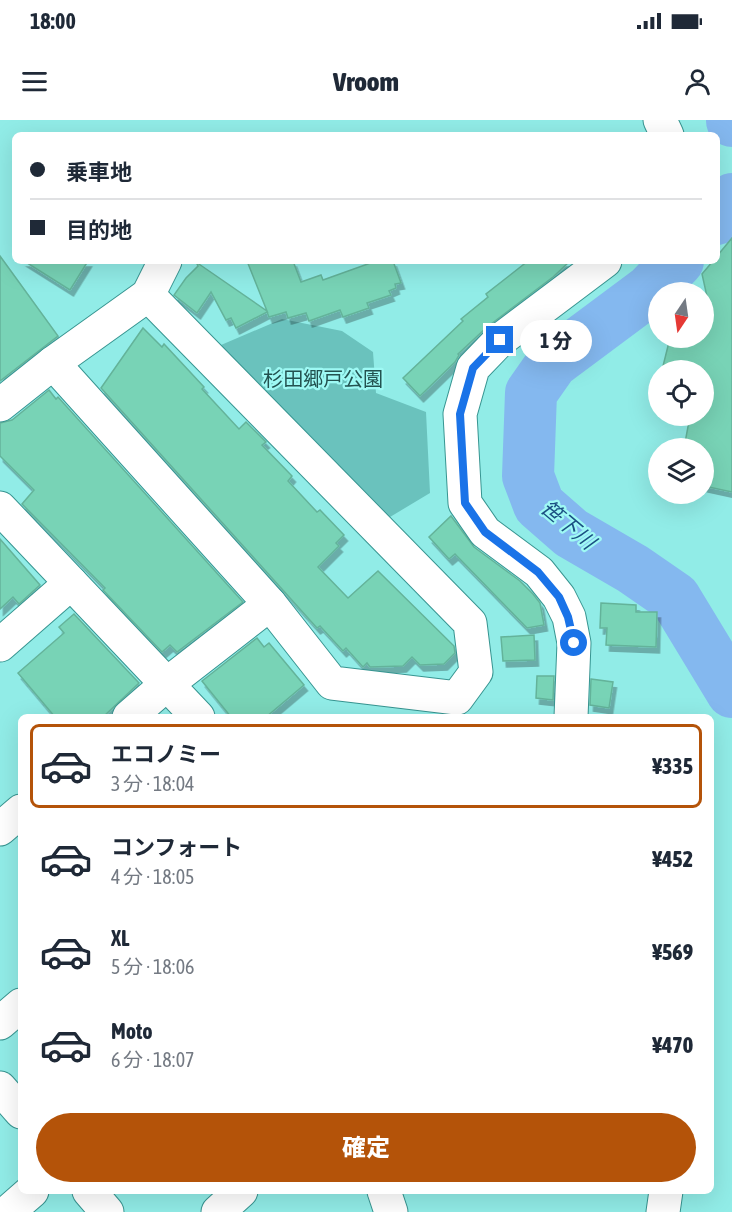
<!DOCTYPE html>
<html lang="ja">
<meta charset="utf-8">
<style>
:root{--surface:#fff;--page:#f6f6f7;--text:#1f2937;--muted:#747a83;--line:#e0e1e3;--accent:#b45309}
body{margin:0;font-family:"Asap Condensed","Noto Sans JP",sans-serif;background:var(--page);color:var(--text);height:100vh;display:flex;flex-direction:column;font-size:22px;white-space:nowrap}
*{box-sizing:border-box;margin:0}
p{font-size:20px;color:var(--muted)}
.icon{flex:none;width:33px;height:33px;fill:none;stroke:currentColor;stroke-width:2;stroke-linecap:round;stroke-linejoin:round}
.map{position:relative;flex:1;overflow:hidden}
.sheet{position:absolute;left:18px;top:594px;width:696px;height:480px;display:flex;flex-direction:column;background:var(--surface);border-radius:9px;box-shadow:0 6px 24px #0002}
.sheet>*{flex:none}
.guide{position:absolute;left:12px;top:12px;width:708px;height:132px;border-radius:9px;box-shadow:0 6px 24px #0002;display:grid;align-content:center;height:132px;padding:0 18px;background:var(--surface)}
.needle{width:39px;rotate:193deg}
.buttons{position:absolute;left:648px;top:162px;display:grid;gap:12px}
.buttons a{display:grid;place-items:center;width:66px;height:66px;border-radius:50%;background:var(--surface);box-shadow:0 6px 24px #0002;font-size:30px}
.end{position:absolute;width:27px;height:27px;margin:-14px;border:8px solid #1a73e8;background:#fff;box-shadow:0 0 0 3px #fff}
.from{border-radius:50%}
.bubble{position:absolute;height:42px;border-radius:21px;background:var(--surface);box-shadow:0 6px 24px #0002;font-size:20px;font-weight:800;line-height:42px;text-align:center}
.guide b{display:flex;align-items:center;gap:21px;height:57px;font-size:22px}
.guide b+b{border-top:2px solid var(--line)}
.guide i{width:15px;height:15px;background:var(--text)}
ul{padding:10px 0 0;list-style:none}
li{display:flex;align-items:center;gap:18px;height:84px;margin:0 12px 9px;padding:0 6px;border:3px solid transparent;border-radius:9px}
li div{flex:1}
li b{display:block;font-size:22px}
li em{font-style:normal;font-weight:800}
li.selected{border-color:var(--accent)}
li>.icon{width:54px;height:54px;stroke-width:1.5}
.cta{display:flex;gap:12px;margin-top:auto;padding:12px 18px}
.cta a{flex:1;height:69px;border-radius:36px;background:var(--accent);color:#fff;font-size:24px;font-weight:800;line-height:69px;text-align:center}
.status{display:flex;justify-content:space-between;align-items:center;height:42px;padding:0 30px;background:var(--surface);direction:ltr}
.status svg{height:16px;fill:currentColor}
header{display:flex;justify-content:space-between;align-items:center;height:78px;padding:0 18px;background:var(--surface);font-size:27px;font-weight:800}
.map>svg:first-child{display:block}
.green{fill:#6ac2bd}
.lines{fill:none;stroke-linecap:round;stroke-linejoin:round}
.river{stroke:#84b8ef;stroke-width:52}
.building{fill:#78d3b6;stroke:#64b39a;stroke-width:1.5;filter:url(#shadow)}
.minor-casing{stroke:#379591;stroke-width:35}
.minor{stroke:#fff;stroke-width:33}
.route{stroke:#1a73e8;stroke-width:8}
.labels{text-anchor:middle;stroke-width:4.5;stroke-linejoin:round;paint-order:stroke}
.park-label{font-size:20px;fill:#235250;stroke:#9ef9f4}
.water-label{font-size:21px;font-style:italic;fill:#1b5083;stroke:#9ef9f4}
</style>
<div class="status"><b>18:00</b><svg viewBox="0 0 49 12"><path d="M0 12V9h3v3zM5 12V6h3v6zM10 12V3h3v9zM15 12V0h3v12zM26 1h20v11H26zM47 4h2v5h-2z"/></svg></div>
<header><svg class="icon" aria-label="menu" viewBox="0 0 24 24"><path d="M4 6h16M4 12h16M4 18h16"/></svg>Vroom<svg class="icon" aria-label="person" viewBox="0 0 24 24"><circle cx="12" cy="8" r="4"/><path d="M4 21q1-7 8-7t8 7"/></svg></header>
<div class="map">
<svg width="732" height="1092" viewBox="0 0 732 1092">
<defs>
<filter id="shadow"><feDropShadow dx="3.5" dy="6" stdDeviation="0" flood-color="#0004"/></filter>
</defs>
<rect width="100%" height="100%" fill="#91ece7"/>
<polygon class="green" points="282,199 342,211 373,232 376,273 426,292 430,373 385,400 221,225"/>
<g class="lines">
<g class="river">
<polyline points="732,0 732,1"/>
<polyline points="717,99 732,79"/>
<polyline points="678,141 650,170 552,243 531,273 528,356 539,385 571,413 633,449 675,478 732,572"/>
</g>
</g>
<g class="building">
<polygon points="732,118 732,372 704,366 704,328 684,328 690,296 704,296 704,250 662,250 670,218 704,218 704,181 708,181 702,154 713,141 717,141 717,136"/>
<polygon points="0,136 58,216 0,261"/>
<polygon points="24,141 88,141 70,170"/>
<polygon points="247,141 293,141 301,162 321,155 323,160 376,141 393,141 401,163 395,164 396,168 389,171 391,175 367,183 369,188 343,197 340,190 309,201 306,193 288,198 286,192 269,197 267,192 236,208 231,198 226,200 211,172 197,193 174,175 186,158 198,146 196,142 267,191"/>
<polygon points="528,141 570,141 553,157 487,207 458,234 459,235 455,242 420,276 403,258 463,201 461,199 488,177 486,174"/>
<polygon points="143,208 162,227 164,224 204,267 202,269 239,309 246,302 266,322 262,325 292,356 288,361 317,392 320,390 344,415 336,423 339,426 318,447 348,478 378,451 454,526 455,533 444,544 420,545 412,537 403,546 370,547 367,543 363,547 346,528 343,531 320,506 317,508 101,268"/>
<polygon points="49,270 56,279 58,277 243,482 177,532 170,525 162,532 103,470 105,468 22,384 34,370 0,336 0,303 12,300"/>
<polygon points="451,396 474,427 520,461 533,474 540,483 544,505 527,508 455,434 449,439 429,417"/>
<polygon points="0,419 40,465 19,484 13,477 0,489"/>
<polygon points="601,483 636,485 636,492 657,492 656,527 606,525 607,508 600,508"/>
<polygon points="74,494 139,563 103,597 55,597 18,553 64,513 59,507"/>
<polygon points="534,515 535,540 503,541 501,517"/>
<polygon points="257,518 264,527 269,523 304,565 266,597 231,597 202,561"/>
<polygon points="537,556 554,556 553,580 536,578"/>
<polygon points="591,559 613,562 609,588 590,585"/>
</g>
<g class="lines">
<g class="minor-casing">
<g id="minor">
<polyline points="660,0 667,15"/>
<polyline points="53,243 270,484 332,563 457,578 476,552 470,503 148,175"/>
<polyline points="0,285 53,243 148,175 165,141"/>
<polyline points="0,388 198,597"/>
<polyline points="0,525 71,463"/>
<polyline points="129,597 167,564 270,484"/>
<polyline points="571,597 574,523 569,497 559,477 539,452 485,412 465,383 460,294 473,248 500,220 605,141"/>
<polyline points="0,709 21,691"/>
<polyline points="0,903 21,885"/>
<polyline points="0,968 21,992"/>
<polyline points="89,1071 107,1092"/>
<polyline points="384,1071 391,1092"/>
<polyline points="8,1092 32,1071"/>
<polyline points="218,1092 241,1071"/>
<polyline points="663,1092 666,1071"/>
</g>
</g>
<use href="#minor" class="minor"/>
</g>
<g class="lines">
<polyline class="route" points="500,220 473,248 460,294 465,383 485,412 538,452 559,477 568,497 574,523"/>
</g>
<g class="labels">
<g class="park-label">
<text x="323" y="266">杉田郷戸公園</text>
</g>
<g class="water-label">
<text transform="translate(568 405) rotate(40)" y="7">笹下川</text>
</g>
</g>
</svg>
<div class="buttons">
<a><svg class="needle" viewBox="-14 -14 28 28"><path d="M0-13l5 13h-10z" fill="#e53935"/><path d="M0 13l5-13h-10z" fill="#747a83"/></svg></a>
<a><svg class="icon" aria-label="locate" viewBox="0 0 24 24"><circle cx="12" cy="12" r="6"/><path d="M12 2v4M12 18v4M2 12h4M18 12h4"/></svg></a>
<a><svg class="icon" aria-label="layers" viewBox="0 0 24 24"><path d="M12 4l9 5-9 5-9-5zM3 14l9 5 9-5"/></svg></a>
</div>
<i class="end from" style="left:574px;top:523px"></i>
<i class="end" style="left:500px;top:220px"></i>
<div class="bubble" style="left:520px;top:200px;width:72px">1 分</div>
<div class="guide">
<b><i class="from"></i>乗車地</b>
<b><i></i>目的地</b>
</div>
<section class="sheet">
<ul>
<li class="selected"><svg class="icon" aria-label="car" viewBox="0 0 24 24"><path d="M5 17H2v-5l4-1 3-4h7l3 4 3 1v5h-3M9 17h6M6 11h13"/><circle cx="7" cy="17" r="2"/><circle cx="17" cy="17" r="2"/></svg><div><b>エコノミー</b><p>3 分 · 18:04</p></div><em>¥335</em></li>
<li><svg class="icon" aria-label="car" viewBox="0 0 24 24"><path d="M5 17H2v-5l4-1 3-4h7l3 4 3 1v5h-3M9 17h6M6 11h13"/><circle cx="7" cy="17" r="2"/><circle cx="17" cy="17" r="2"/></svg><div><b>コンフォート</b><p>4 分 · 18:05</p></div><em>¥452</em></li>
<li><svg class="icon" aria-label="car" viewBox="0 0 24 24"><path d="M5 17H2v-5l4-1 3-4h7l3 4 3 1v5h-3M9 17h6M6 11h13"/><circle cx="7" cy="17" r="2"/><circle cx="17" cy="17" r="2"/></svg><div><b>XL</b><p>5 分 · 18:06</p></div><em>¥569</em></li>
<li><svg class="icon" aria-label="car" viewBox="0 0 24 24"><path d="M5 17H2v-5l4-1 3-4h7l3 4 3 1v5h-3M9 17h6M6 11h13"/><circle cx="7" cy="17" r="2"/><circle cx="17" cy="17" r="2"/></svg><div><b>Moto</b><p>6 分 · 18:07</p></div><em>¥470</em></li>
</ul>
<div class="cta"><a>確定</a></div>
</section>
</div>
